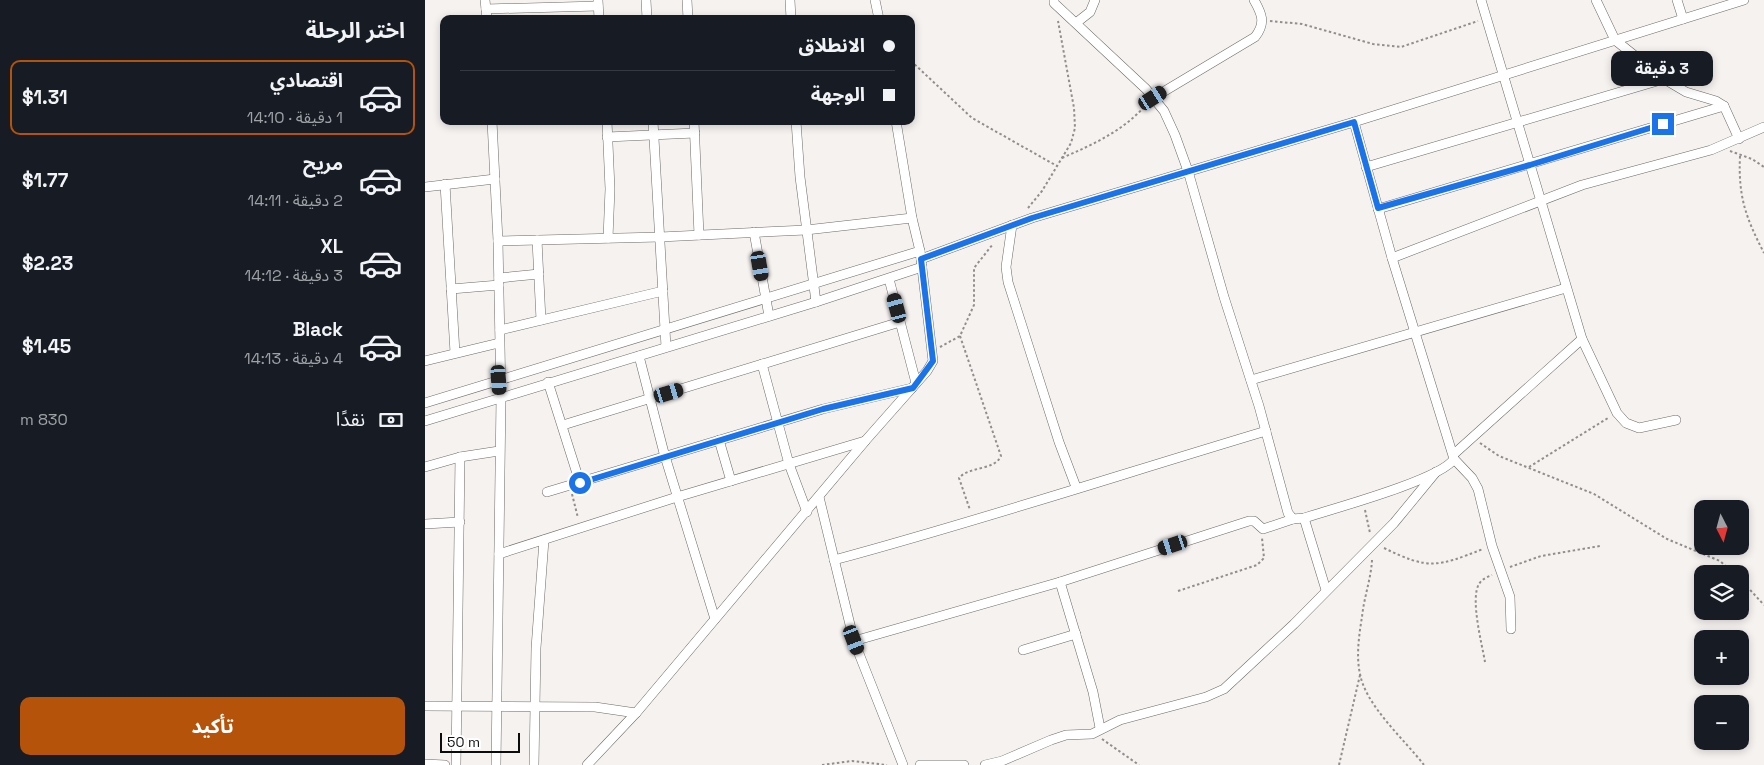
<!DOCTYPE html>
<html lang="ar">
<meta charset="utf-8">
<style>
:root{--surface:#171b24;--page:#242831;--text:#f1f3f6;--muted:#9ea1a6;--line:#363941;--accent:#b45309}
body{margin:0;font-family:"Space Grotesk","Noto Sans Arabic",sans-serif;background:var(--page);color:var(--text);direction:rtl;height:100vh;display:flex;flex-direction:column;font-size:19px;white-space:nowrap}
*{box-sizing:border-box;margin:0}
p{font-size:16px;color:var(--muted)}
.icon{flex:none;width:28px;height:28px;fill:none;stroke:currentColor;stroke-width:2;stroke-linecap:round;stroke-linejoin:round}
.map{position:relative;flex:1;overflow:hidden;direction:ltr}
.panel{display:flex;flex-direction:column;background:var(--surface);width:425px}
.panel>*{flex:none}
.hud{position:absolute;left:15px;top:15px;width:475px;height:110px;border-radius:10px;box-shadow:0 2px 8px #0003;direction:rtl;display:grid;align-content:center;height:110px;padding:0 20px;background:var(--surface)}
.needle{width:32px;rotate:174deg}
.fabs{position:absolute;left:1269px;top:500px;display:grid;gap:10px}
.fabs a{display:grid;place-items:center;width:55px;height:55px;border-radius:10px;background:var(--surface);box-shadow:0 2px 8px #0003;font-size:25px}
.scale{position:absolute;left:15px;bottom:12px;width:80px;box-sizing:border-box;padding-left:5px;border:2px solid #0d0c0c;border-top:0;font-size:14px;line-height:18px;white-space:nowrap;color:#0d0c0c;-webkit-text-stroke:4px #fff;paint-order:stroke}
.end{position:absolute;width:22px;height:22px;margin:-11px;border:6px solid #1a73e8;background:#fff;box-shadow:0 0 0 2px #fff}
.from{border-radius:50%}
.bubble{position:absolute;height:35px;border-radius:10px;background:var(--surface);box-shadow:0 2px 8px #0003;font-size:16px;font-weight:700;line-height:35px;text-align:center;direction:rtl}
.car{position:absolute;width:15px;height:30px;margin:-15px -8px;border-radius:6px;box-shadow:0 0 4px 1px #0007;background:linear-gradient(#222 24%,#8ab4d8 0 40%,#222 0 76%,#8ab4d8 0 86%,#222 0)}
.hud b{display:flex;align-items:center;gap:18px;height:48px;font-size:19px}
.hud b+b{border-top:1px solid var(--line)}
.hud i{width:12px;height:12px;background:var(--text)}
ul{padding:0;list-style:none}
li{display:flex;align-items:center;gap:15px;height:75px;margin:0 10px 8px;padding:0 10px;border:2px solid transparent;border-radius:10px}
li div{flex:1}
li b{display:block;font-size:19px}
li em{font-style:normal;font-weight:700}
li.current{border-color:var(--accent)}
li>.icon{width:45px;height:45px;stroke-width:1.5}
h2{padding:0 20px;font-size:22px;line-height:60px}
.pay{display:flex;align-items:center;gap:12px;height:55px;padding:0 20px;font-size:19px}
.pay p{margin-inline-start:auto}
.cta{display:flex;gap:10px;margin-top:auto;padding:10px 20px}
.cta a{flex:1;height:58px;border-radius:10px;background:var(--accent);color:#fff;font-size:20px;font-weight:700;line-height:58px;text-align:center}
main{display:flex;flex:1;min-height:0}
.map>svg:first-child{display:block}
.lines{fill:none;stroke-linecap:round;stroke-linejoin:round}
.minor-casing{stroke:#6d6a68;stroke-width:10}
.path{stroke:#918e8d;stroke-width:2;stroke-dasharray:2.5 2.5;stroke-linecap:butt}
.minor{stroke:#fff;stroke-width:9}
.route{stroke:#1a73e8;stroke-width:6}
</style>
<main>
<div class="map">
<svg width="1339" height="765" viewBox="0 0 1339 765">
<rect width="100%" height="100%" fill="#f6f2f0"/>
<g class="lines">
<g class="minor-casing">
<g id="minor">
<polyline points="60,0 62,19"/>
<polyline points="173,0 174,19"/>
<polyline points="221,0 222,19"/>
<polyline points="262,0 263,19"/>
<polyline points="365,0 366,19"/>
<polyline points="450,0 454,19"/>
<path d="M629,0V3L721,89L739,111L750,135L763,171L799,297L834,406L863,513L868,519L879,518C907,509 1015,480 1029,459L967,258L929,122"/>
<polyline points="1056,0 1157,339 1192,413 1201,423 1214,428 1251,420"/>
<polyline points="1171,0 1190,40 1239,79 1261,92 1291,101 1299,106 1314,139"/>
<polyline points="1252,0 1258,19"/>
<polyline points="61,9 173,6"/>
<polyline points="651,23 665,12 670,0"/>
<path d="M728,98L830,37C841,23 837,14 829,0"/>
<polyline points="67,121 73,241 76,398 71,765"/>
<polyline points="182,121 185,189 183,238"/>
<polyline points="228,121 241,347"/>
<polyline points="269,121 274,235"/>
<polyline points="371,121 375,177 391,302"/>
<polyline points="182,137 270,133"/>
<polyline points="941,167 1239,79"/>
<polyline points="20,184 30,353"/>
<polyline points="0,187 70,179"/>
<polyline points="953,209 1299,106"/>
<polyline points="587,225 581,267 583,282 634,442 651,487"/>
<polyline points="329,232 344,316"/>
<polyline points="112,240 116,320"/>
<polyline points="73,241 235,237 381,230 487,218"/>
<polyline points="967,258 1157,185 1286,150 1339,127"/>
<polyline points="496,259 607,218 929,122 1319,0"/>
<polyline points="74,278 114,274"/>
<polyline points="464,279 491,383"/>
<polyline points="26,289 74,285"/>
<polyline points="75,330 238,291"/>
<polyline points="214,356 239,453 290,619"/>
<polyline points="0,361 74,343"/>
<polyline points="337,364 364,464 382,512"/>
<polyline points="826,380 1141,288"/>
<polyline points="123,382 155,483"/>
<polyline points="0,403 495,251"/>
<polyline points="0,421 391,302 497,267"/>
<polyline points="138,425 475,322"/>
<polyline points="294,440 306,481"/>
<polyline points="1029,454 1157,339"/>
<polyline points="1029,459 1047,478 1053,489 1067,546 1085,597 1086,629"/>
<polyline points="0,467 35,457 74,451"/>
<polyline points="122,492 398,409 487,388"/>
<polyline points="394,497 429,641 478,765"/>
<polyline points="879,518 901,590"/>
<polyline points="0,524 35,522"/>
<polyline points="74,554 252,497 440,441"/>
<path d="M409,560C554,521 697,474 841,431"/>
<polyline points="635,582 668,692 675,728"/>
<polyline points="429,641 635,582 824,521 829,521 838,529 868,519"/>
<polyline points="598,650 651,634"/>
<polyline points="0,706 170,707 211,713"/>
<polyline points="0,764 20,765"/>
<polyline points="31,765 35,457"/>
<polyline points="109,765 111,648 119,540"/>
<polyline points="162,765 211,713 441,440 502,371 508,361 495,251 487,218 471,121"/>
<polyline points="495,765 539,765"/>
<polyline points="560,765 577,761 626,740 641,735 667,734 695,720 781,697 799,689 869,624 969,523 1011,472"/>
</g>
</g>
<g class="path">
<polyline points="845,21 877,24 948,44 976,47 1053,21"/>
<polyline points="486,61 547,118 632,166"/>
<polyline points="1305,151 1327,159 1339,167"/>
<path d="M1315,156C1313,197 1321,218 1339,253"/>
<path d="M637,158C669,144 698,131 721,105"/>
<polyline points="603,208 617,191 646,143 650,128 649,108 633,21"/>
<path d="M535,336L576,456C569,471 544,466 534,478L545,510"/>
<polyline points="515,347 535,336 549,305 549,268 568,244"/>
<polyline points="1055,443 1074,456 1169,494 1242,539 1295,561 1310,574"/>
<polyline points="1104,467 1183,418"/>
<polyline points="147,494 153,518"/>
<polyline points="940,510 945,533"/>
<path d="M959,548C1004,570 1012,567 1058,549"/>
<path d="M947,560C946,579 939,597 937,617C934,635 931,656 935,674C941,706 979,739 999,765"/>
<polyline points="1085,567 1116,556 1175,546"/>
<polyline points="1315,579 1339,605"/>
<polyline points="753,591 832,565 839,558 837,538"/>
<path d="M1060,662C1057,644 1045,599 1054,584C1057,579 1062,577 1067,575"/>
<polyline points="677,739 714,765"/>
<polyline points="397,765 427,761 462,765"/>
<polyline points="914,765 935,675"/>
</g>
<use href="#minor" class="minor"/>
</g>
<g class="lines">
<polyline class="route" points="155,483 398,409 488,388 508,361 496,259 607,218 929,122 953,208 1105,165 1238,124"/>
</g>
</svg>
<div class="fabs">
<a><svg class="needle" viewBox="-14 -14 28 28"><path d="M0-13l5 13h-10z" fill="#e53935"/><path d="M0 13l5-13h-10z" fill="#9ea1a6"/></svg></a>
<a><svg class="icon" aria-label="layers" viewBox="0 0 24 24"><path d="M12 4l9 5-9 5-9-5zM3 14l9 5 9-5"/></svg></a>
<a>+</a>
<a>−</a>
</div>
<div class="scale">50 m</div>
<i class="end from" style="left:155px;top:483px"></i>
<i class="end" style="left:1238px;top:124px"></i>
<div class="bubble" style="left:1186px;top:51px;width:102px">3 دقيقة</div>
<i class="car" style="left:728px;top:98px;rotate:57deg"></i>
<i class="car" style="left:335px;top:266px;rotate:170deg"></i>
<i class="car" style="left:472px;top:308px;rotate:345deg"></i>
<i class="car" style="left:74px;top:380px;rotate:176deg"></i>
<i class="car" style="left:244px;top:393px;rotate:73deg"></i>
<i class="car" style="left:748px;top:545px;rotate:252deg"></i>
<i class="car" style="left:429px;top:640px;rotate:159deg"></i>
<div class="hud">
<b><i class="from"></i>الانطلاق</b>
<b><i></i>الوجهة</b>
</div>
</div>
<section class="panel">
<h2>اختر الرحلة</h2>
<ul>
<li class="current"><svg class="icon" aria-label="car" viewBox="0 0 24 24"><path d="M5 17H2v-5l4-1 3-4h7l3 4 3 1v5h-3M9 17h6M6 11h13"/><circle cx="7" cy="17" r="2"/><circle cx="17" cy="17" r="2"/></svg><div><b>اقتصادي</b><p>1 دقيقة · 14:10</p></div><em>$1.31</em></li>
<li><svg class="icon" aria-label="car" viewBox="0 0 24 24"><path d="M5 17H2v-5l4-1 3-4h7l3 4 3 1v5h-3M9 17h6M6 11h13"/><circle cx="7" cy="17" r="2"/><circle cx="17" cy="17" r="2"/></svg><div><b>مريح</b><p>2 دقيقة · 14:11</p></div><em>$1.77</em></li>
<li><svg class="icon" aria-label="car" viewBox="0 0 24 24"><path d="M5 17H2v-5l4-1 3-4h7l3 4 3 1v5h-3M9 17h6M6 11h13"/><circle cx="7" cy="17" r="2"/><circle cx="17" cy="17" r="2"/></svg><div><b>XL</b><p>3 دقيقة · 14:12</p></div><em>$2.23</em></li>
<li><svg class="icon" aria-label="car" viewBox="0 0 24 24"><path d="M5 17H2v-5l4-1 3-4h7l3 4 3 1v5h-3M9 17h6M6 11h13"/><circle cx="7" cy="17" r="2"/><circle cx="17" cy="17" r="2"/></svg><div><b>Black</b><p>4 دقيقة · 14:13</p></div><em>$1.45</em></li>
</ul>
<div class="pay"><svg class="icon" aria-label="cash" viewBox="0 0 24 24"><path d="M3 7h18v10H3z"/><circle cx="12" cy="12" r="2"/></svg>نقدًا<p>830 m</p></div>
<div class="cta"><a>تأكيد</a></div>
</section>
</main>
